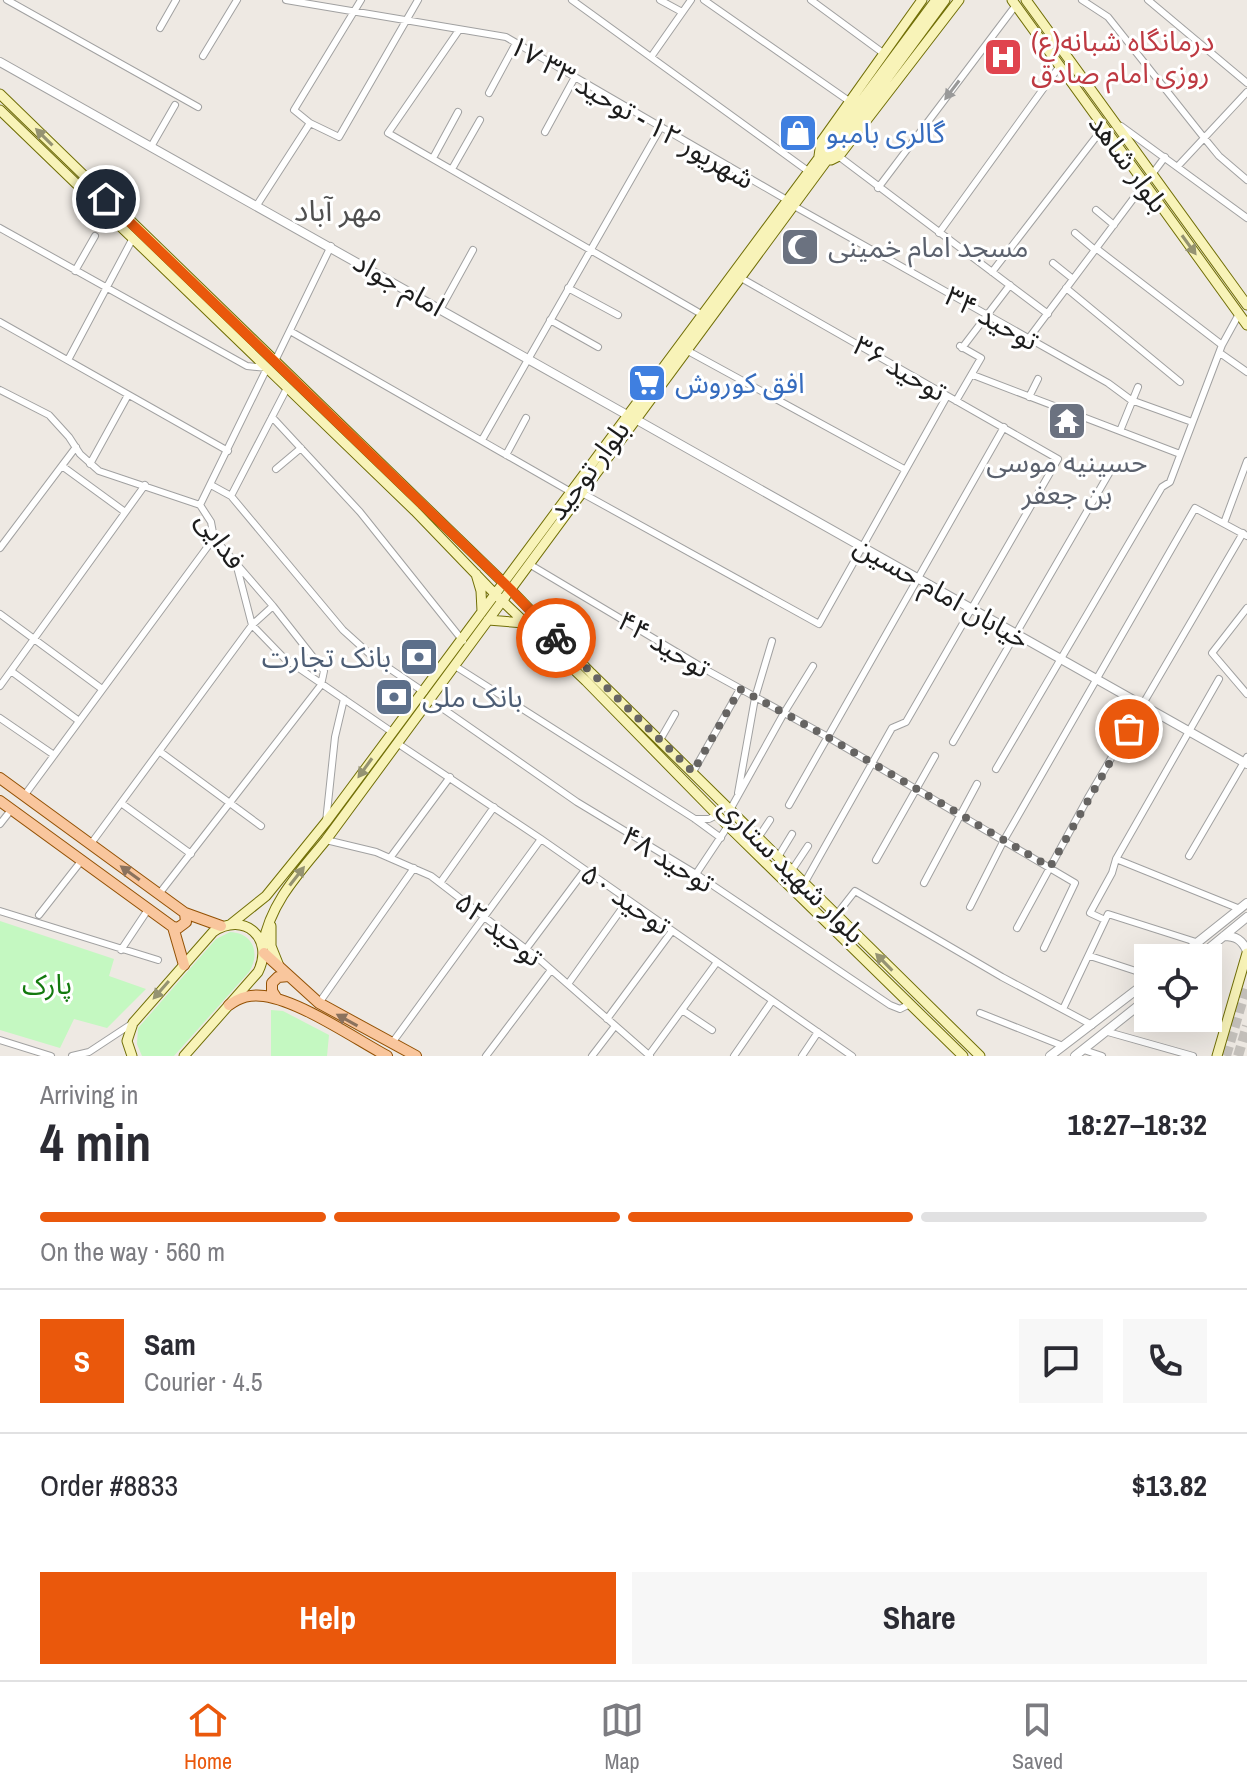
<!DOCTYPE html>
<html lang="en">
<head>
<meta charset="utf-8">
<style>
	body { margin:0; font-family:"Archivo Narrow","Noto Sans Arabic",sans-serif; background:#f7f7f7; color:#2b2b33; height:100vh; display:flex; flex-direction:column; font-size:30px; white-space:nowrap }
	* { box-sizing:border-box; margin:0 }
	p { font-size:26px; color:#7c7c81 }
	.icon { flex:none; width:44px; height:44px; fill:none; stroke:currentColor; stroke-width:2; stroke-linecap:round; stroke-linejoin:round }
	.map { position:relative; height:1056px; overflow:hidden }
	.sheet { display:flex; flex-direction:column; background:#fff; flex:1 }
	.sheet>* { flex:none }
	.fabs { position:absolute; left:1134px; top:944px; display:grid; gap:16px }
	.fabs a { display:grid; place-items:center; width:88px; height:88px; border-radius:0px; background:#fff; box-shadow:0 8px 32px #0002; font-size:40px }
	.pin { position:absolute; display:grid; place-items:center; width:68px; height:68px; color:#fff; margin:-34px; border:4px solid #fff; border-radius:50%; box-shadow:0 2px 8px #0007 }
	.courier { position:absolute; display:grid; place-items:center; width:80px; height:80px; margin:-40px; border:6px solid #ea580c; border-radius:50%; background:#fff; color:#222; box-shadow:0 2px 10px #0007 }
	.overview em { font-style:normal; font-weight:800 }
	.overview div { display:flex; flex-direction:column-reverse }
	.overview { display:flex; align-items:center; justify-content:space-between; height:136px; padding:0 40px }
	h1 { font-size:52px; font-weight:800; line-height:60px }
	.bar { display:grid; grid-template-columns:repeat(4,1fr); gap:12px 8px; align-content:center; height:96px; padding:0 40px }
	.bar i { height:10px; border-radius:6px; background:#e1e1e2 }
	.bar .active { background:#ea580c }
	.bar p { grid-column:span 4 }
	.line { display:flex; align-items:center; gap:20px; padding:0 40px; border-top:2px solid #e1e1e2 }
	.line div { flex:1 }
	.round { display:grid; place-items:center; flex:none; width:84px; height:84px; border-radius:0px; background:#f7f7f7 }
	.primary-button { display:flex; gap:16px; margin-top:auto; padding:16px 40px }
	.primary-button a { flex:1; height:92px; border-radius:0px; background:#ea580c; color:#fff; font-size:32px; font-weight:800; line-height:92px; text-align:center }
	.primary-button a+a { background:#f7f7f7; color:#2b2b33 }
	.menu { display:flex; justify-content:space-around; align-items:center; height:112px; border-top:2px solid #e1e1e2; background:#fff; font-size:22px; color:#7c7c81 }
	.menu a { display:grid; justify-items:center; gap:4px }
	.menu .active { color:#ea580c }
	.map>svg:first-child { display:block }
</style>
</head>
<body>
<div class="map">
<svg width="1247" height="1056" viewBox="0 0 1247 1056">
	<rect width="100%" height="100%" fill="#eee9e3"/>
	<path fill="#c4f8c1" d="M0,921L114,959L109,976L146,989L107,1028L74,1019L60,1048L0,1030Z
		M230,932C253,933 261,953 249,972L174,1056H142L137,1044L138,1028L216,939Z
		M271,1010L283,1011L329,1035L327,1056H271Z"/>
	<g fill="none" stroke-linecap="round" stroke-linejoin="round">
		<path stroke="#c4c0bb" stroke-width="10" stroke-dasharray="10 5" stroke-linecap="butt" d="M1226,1056L1247,985
			M1238,1056L1247,1026"/>
		<g stroke="#a1a1a1" stroke-width="8">
			<path id="minor" d="M7,0L198,107
				M286,0L506,37L787,200
				M361,0L294,110L310,123L339,137L418,0
				M572,0L808,171
				M660,0L682,12
				M704,0L849,101
				M811,0L883,53
				M1082,0L1108,17L1205,139L1219,156L1247,180
				M1148,0L1247,83
				M160,28L176,0
				M459,30L388,133L703,315
				M203,56L237,0
				M651,57L691,0
				M489,93L516,43
				M1121,126L1247,218
				M545,132L575,77
				M152,145L175,105
				M837,155L1048,314
				M433,158L458,112
				M1178,166L1247,92
				M452,169L480,120
				M1153,173L1165,157
				M878,188L1016,5
				M257,205L310,123
				M794,206L1108,383L1131,400L1192,422
				M1096,210L1114,225
				M0,228L247,366L267,368L200,505
				M939,233L1059,67
				M1075,233L1095,250
				M1097,249L1222,345
				M1053,263L1073,279
				M75,271L95,236
				M992,272L1103,128
				M741,278L1058,459L906,722L892,728L805,882
				M568,288L618,315
				M1066,288L1180,382
				M441,308L473,250
				M550,320L598,347
				M0,322L228,451
				M290,331L571,492
				M1029,338L1145,183
				M962,348L1010,285
				M688,351L904,469
				M1220,353L1247,372
				M68,360L133,238
				M275,361L331,246
				M973,375L1180,454
				M0,390L49,415L69,437L80,454L99,471L200,505L211,522L214,538L273,606L324,671L321,685L159,894
				M1029,397L1038,379
				M956,401L981,358L960,346
				M272,417L360,512L463,641
				M1120,431L1138,387
				M482,440L661,127
				M506,455L526,418
				M90,464L128,395
				M62,466L125,512
				M276,469L301,448
				M211,485L231,496L343,630L374,658L424,692
				M582,493L819,624L947,396
				M231,496L287,388
				M1224,523L1247,461
				M0,548L76,447
				M529,564L710,672L826,736L1075,883L1044,948
				M237,567L252,625L284,658L392,732
				M1247,608L1212,653L1247,694
				M0,614L102,689
				M455,666L695,819L721,838
				M11,671L79,721
				M0,686L145,485
				M429,699L577,802L696,874L890,1005L900,1009L910,1004
				M0,718L54,755
				M660,740L675,714
				M953,742L1111,470
				M397,743L541,839L852,1056
				M159,751L261,826
				M996,769L1162,487L1170,482L1222,345L1239,314
				M693,772L740,689
				M738,793L755,698L772,641
				M24,796L214,538
				M121,803L191,854
				M789,805L1004,427
				M730,810L784,713L813,666
				M695,819H709L717,815
				M326,822L335,737L344,699
				M0,824L11,810
				M758,838L770,820
				M326,840L376,852L431,876L539,959L650,1056
				M90,845L252,625L273,606
				M1189,856L1247,757
				M778,857L792,834
				M390,858L450,777
				M1116,859L1240,909
				M876,860L935,756
				M792,870L808,846
				M696,874L728,826
				M440,883L494,807
				M924,883L977,784
				M970,907L1004,840L1195,508L1247,536
				M0,911L158,960
				M837,914L855,891L1002,977L1092,1025
				M39,915L82,860
				M1105,920L1090,913L1112,873L1116,859L1219,679
				M1017,928L1089,796L1243,533
				M526,949L585,870
				M121,950L149,908
				M1090,956L1148,975
				M568,984L628,900
				M319,1003L414,868
				M1063,1009L1108,914L1199,943
				M682,1010L712,1030
				M980,1013L1063,1046
				M607,1019L672,931
				M1108,1032L1193,1056
				M0,1040L51,1056
				M392,1043L541,839
				M1084,1050L1102,1056
				M649,1055L717,962
				M72,1056L89,1052L133,1023
				M486,1056L551,970
				M592,1056L615,1026
				M734,1056L772,1001
				M802,1056L818,1032"/>
		</g>
		<g stroke="#a1a1a1" stroke-width="10">
			<path id="tertiary" d="M0,62L629,416
				M637,420L1247,764
				M1224,936C1236,936 1242,940 1247,951
				M1178,958L1247,903
				M1197,958L1247,917
				M1050,1056L1148,981
				M1075,1056L1148,998"/>
		</g>
		<g stroke="#716f07" stroke-width="11">
			<path id="secondary" d="M1012,0L1247,325
				M1026,0L1247,305
				M0,94L510,589L591,673L980,1056
				M0,110L415,511L494,593L586,681L728,826L963,1056
				M819,156L821,142L922,0
				M831,160L839,156L959,0
				M476,574L481,591L482,611
				M488,620L524,623
				M231,924L266,896L326,822L936,0
				M271,926V946L279,966
				M263,945C270,903 299,873 326,840L945,0
				M132,1056L127,1041L133,1023L213,932C244,911 275,938 258,972L184,1056
				M1217,1056L1247,953"/>
		</g>
		<g stroke="#935104" stroke-width="12">
			<path id="primary" d="M0,778L185,913L221,926
				M0,801L173,927L184,965
				M173,927L178,928L186,922L185,913
				M264,953L319,1003L416,1056
				M277,999L272,991V983L278,977L289,976
				M229,1005C240,997 250,994 264,996C300,1001 354,1038 387,1056"/>
		</g>
		<use href="#minor" stroke="#fff" stroke-width="6"/>
		<use href="#tertiary" stroke="#fff" stroke-width="8"/>
		<use href="#secondary" stroke="#f8f3b8" stroke-width="9"/>
		<use href="#primary" stroke="#f9c69d" stroke-width="10"/>
	</g>
	<defs><path id="oneway-solid" d="M-6-.8H1V-3.2L6.5 0L1 3.2V.8H-6Z" transform="scale(2)"/></defs>
	<use fill="#999" href="#oneway-solid" transform="translate(952 90) rotate(127)"/>
	<g fill="#959372">
		<use href="#oneway-solid" transform="translate(44 137) rotate(-135)"/>
		<use href="#oneway-solid" transform="translate(1189 245) rotate(54)"/>
		<use href="#oneway-solid" transform="translate(365 768) rotate(126)"/>
		<use href="#oneway-solid" transform="translate(297 876) rotate(-52)"/>
		<use href="#oneway-solid" transform="translate(884 962) rotate(-134)"/>
		<use href="#oneway-solid" transform="translate(161 990) rotate(131)"/>
	</g>
	<g fill="#8b725d">
		<use href="#oneway-solid" transform="translate(130 873) rotate(-144)"/>
		<use href="#oneway-solid" transform="translate(347 1020) rotate(-151)"/>
	</g>
	<g fill="none" stroke-linecap="round" stroke-linejoin="round">
		<path stroke="#666462" stroke-width="8" stroke-dasharray="0 14.4" d="M556,638L693,772L740,689L826,736L1050,867L1129,729"/>
		<path stroke="#ea580c" stroke-width="10" d="M106,199L510,589L556,638"/>
	</g>
	<defs>
		<g id="hospital-square" transform="scale(2)"><rect x="-9" y="-9" width="18" height="18" rx="4" fill="#e0444e" stroke="#fff"/><path d="M-5-5h3v3.5h4V-5h3V5h-3V1.5h-4V5h-3Z" fill="#fff"/></g>
		<g id="shop-square" transform="scale(2)"><rect x="-9" y="-9" width="18" height="18" rx="4" fill="#3f7fe0" stroke="#fff"/><path d="M-5-2.5h2.3a2.7 3.5 0 0 1 5.4 0H5L5.5 6h-11ZM-1.5-2.5h3a1.5 2.3 0 0 0-3 0Z" fill="#fff"/></g>
		<g id="mosque-square" transform="scale(2)"><rect x="-9" y="-9" width="18" height="18" rx="4" fill="#6b7280" stroke="#fff"/><path d="M3.5-4.9A6 6 0 1 0 3.5 4.9A5 5 0 1 1 3.5-4.9Z" fill="#fff"/></g>
		<g id="supermarket-square" transform="scale(2)"><rect x="-9" y="-9" width="18" height="18" rx="4" fill="#3f7fe0" stroke="#fff"/><path d="M-6-5.5h2.5l.6 2H6L4.5 2H-2.5L-4.4-4H-6ZM-1.5 3.2a1.3 1.3 0 1 0 .1 0ZM3 3.2a1.3 1.3 0 1 0 .1 0Z" fill="#fff"/></g>
		<g id="temple-square" transform="scale(2)"><rect x="-9" y="-9" width="18" height="18" rx="4" fill="#6b7280" stroke="#fff"/><path d="M0-6L5-2H3V0L6.5 2.5H4V6H1.5V3h-3V6H-4V2.5H-6.5L-3 0V-2H-5Z" fill="#fff"/></g>
		<g id="bank-square" transform="scale(2)"><rect x="-9" y="-9" width="18" height="18" rx="4" fill="#5c6f8a" stroke="#fff"/><path d="M-6-4H6V4H-6ZM0-2.3a2.3 2.3 0 1 0 0 4.6a2.3 2.3 0 1 0 0-4.6Z" fill="#fff"/></g>
	</defs>
	<g fill-rule="evenodd">
		<use href="#hospital-square" x="1003" y="57"/>
		<use href="#shop-square" x="798" y="133"/>
		<use href="#mosque-square" x="800" y="247"/>
		<use href="#supermarket-square" x="647" y="383"/>
		<use href="#temple-square" x="1067" y="421"/>
		<use href="#bank-square" x="419" y="657"/>
		<use href="#bank-square" x="394" y="697"/>
	</g>
	<g text-anchor="middle" stroke-width="6" stroke-linejoin="round" paint-order="stroke">
		<g font-size="28" fill="#be3a42" stroke="#fff" text-anchor="start">
			<text x="1031" y="51">(ع)درمانگاه شبانه<tspan x="1031" dy="32">روزی امام صادق</tspan></text>
		</g>
		<g font-size="28" fill="#1d1d1d" stroke="#fff">
			<text transform="translate(632 112) rotate(30)" y="10">۱۷ شهریور ۱۲ - توحید ۳۳</text>
			<text transform="translate(1129 163) rotate(54)" y="10">بلوار شاهد</text>
			<text transform="translate(399 284) rotate(30)" y="10">امام جواد</text>
			<text transform="translate(992 318) rotate(29)" y="10">توحید ۳۴</text>
			<text transform="translate(900 368) rotate(30)" y="10">توحید ۳۶</text>
			<text transform="translate(588 470) rotate(-53)" y="10">بلوار توحید</text>
			<text transform="translate(221 540) rotate(55)" y="10">فدایی</text>
			<text transform="translate(942 592) rotate(30)" y="10">خیابان امام حسین</text>
			<text transform="translate(664 644) rotate(31)" y="10">توحید ۴۴</text>
			<text transform="translate(668 859) rotate(31)" y="10">توحید ۴۸</text>
			<text transform="translate(792 870) rotate(45)" y="10">بلوار شهید ستاری</text>
			<text transform="translate(626 899) rotate(35)" y="10">توحید ۵۰</text>
			<text transform="translate(499 929) rotate(38)" y="10">توحید ۵۲</text>
		</g>
		<g font-size="28" fill="#366cbe" stroke="#fff" text-anchor="start">
			<text x="826" y="143">گالری بامبو</text>
			<text x="675" y="393">افق کوروش</text>
		</g>
		<g font-size="28" fill="#5b616d" stroke="#fff" text-anchor="start">
			<text x="828" y="257">مسجد امام خمینی</text>
			<text x="1067" y="472" text-anchor="middle">حسینیه موسی<tspan x="1067" dy="32">بن جعفر</tspan></text>
		</g>
		<g font-size="28" fill="#4e5e75" stroke="#fff" text-anchor="end">
			<text x="391" y="667">بانک تجارت</text>
			<text x="422" y="707" text-anchor="start">بانک ملی</text>
		</g>
		<g font-size="28" fill="#13790e" stroke="#fff">
			<text x="47" y="994">پارک</text>
		</g>
		<g font-size="30" fill="#505050" stroke="#fff">
			<text x="338" y="221">مهر آباد</text>
		</g>
	</g>
</svg>
<div class="fabs">
<a><svg class="icon" aria-label="locate" viewBox="0 0 24 24"><circle cx="12" cy="12" r="6"/><path d="M12 2v4M12 18v4M2 12h4M18 12h4"/></svg></a>
</div>
<div class="pin" style="left:1129px;top:729px;background:#ea580c"><svg class="icon" aria-label="bag" viewBox="0 0 24 24"><path d="M5 8h14l-1 12H6zM9 8a3 3 0 0 1 6 0"/></svg></div>
<div class="pin" style="left:106px;top:199px;background:#1f2937"><svg class="icon" aria-label="home" viewBox="0 0 24 24"><path d="M3 11l9-7 9 7M6 9v11h12V9"/></svg></div>
<div class="courier" style="left:556px;top:638px"><svg class="icon" aria-label="bike" viewBox="0 0 24 24"><circle cx="6" cy="16" r="4"/><circle cx="18" cy="16" r="4"/><path d="M6 16l4-8h5l3 8M10 8l3 8H6M13 5h3"/></svg></div>
</div>
<section class="sheet">
<div class="overview"><div><h1>4 min</h1><p>Arriving in</p></div><em>18:27–18:32</em></div>
<div class="bar"><i class="active"></i><i class="active"></i><i class="active"></i><i></i><p>On the way · 560 m</p></div>
<div class="line" style="height:144px"><b class="round" style="background:#ea580c;color:#fff">S</b><div><b>Sam</b><p>Courier · 4.5</p></div><a class="round"><svg class="icon" aria-label="chat" viewBox="0 0 24 24"><path d="M4 5h16v11H9l-5 4z"/></svg></a><a class="round"><svg class="icon" aria-label="phone" viewBox="0 0 24 24"><path d="M5 4h4l2 5-3 2q2 4 5 5l2-3 5 2v4C11 20 4 13 5 4z"/></svg></a></div>
<div class="line" style="height:104px"><div>Order #8833</div><b>$13.82</b></div>
<div class="primary-button"><a>Help</a><a>Share</a></div>
</section>
<nav class="menu">
<a class="active"><svg class="icon" aria-label="home" viewBox="0 0 24 24"><path d="M3 11l9-7 9 7M6 9v11h12V9"/></svg>Home</a>
<a><svg class="icon" aria-label="map" viewBox="0 0 24 24"><path d="M3 6l6-2 6 2 6-2v14l-6 2-6-2-6 2zM9 4v14M15 6v14"/></svg>Map</a>
<a><svg class="icon" aria-label="saved" viewBox="0 0 24 24"><path d="M7 4h10v16l-5-4-5 4z"/></svg>Saved</a>
</nav>
</body>
</html>
